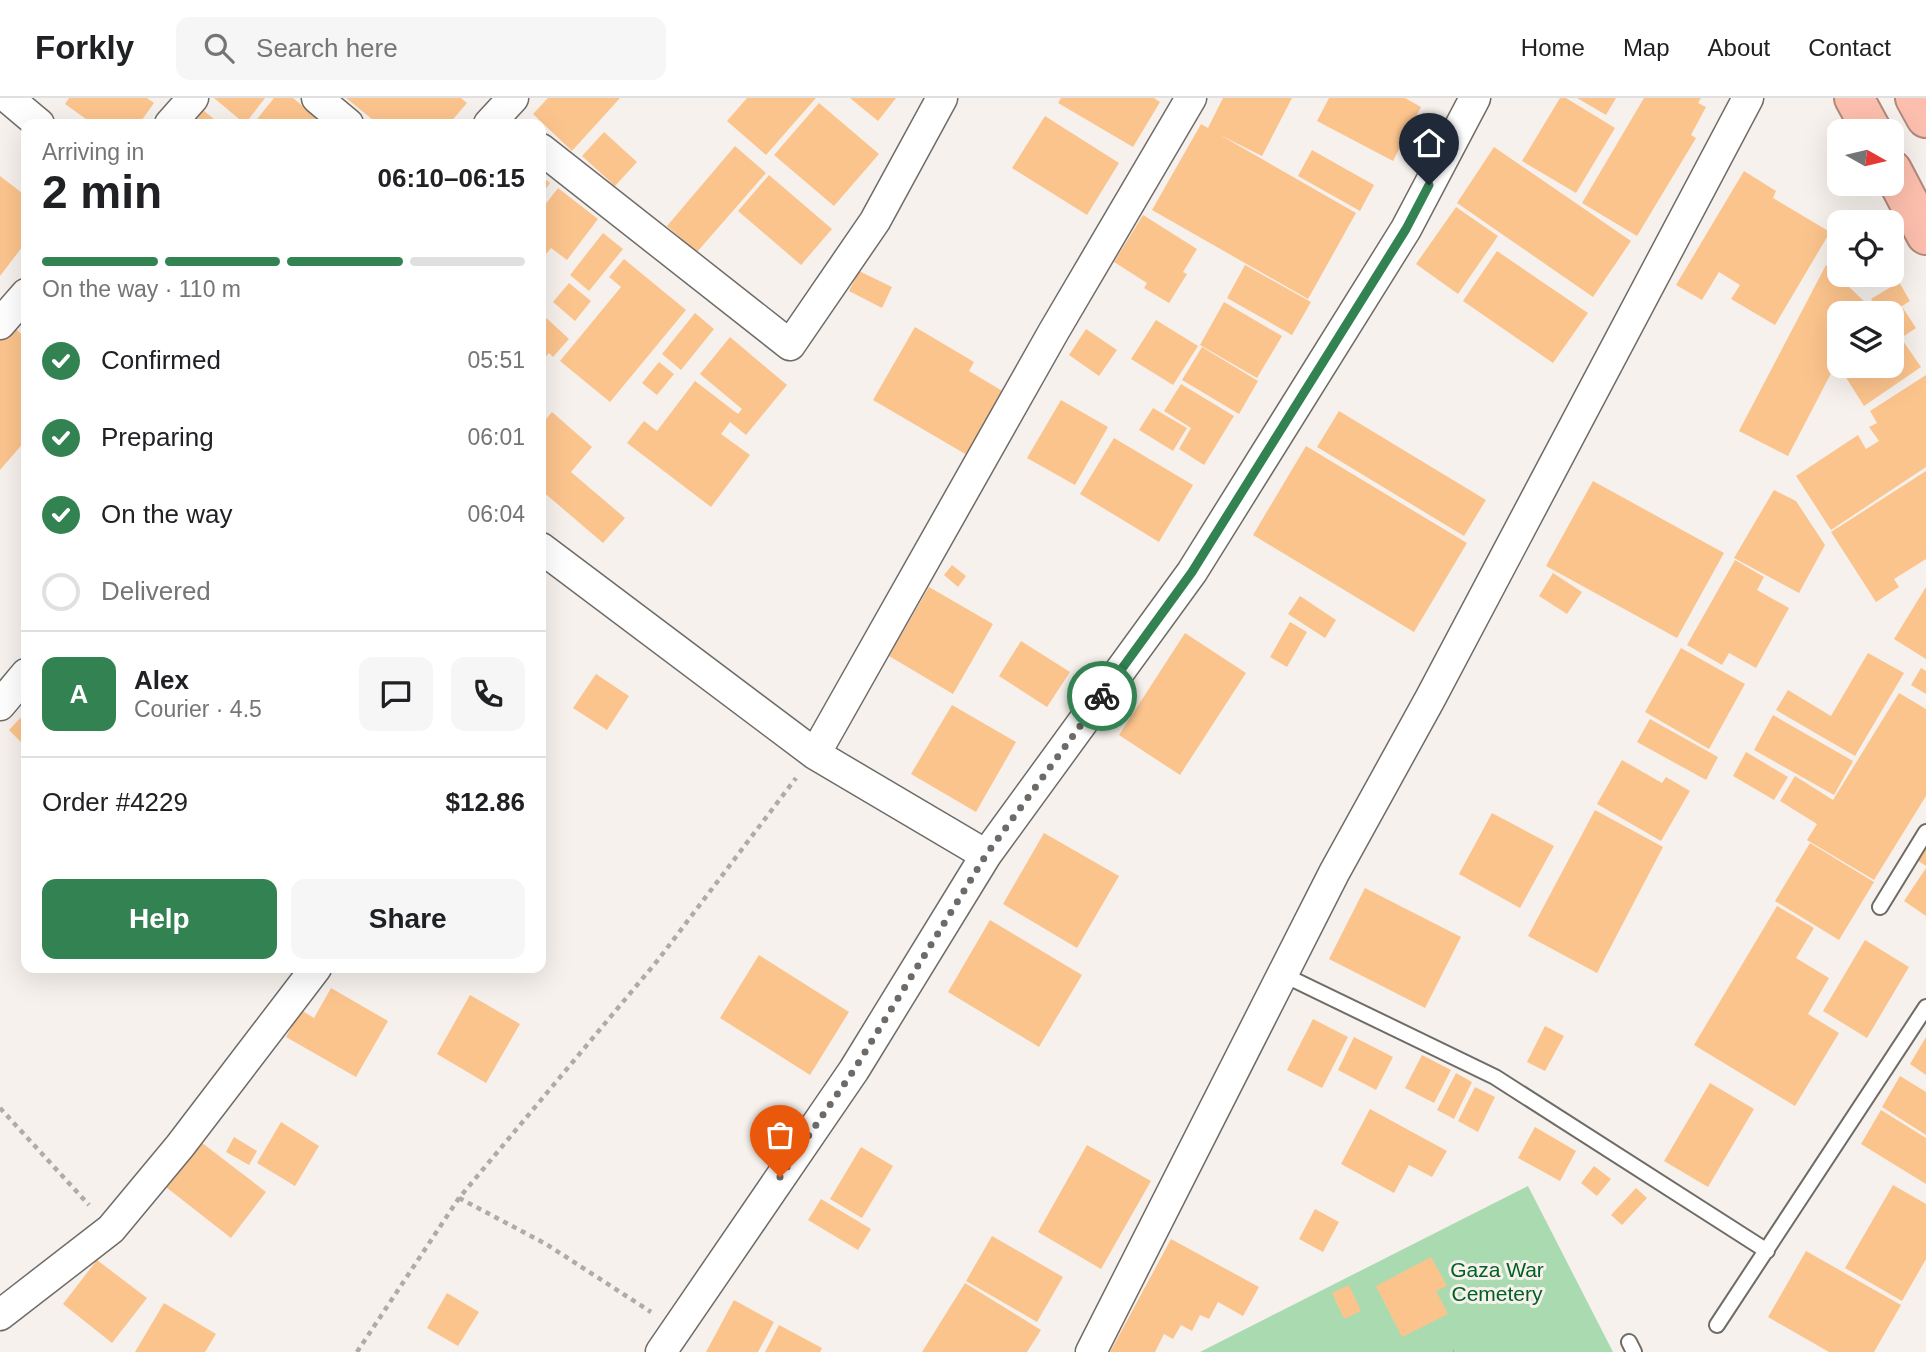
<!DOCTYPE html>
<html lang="en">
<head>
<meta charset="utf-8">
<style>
	body { margin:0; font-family:Helvetica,sans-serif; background:#f6f6f6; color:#202124; height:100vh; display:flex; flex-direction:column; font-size:26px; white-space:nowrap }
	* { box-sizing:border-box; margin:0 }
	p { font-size:23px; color:#757577 }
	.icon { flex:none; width:38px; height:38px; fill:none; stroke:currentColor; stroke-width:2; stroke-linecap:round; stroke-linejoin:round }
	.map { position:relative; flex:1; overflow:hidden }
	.panel { position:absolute; left:21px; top:21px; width:525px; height:854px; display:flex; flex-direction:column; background:#fff; border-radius:14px; box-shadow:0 7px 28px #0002 }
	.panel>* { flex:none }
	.needle { width:46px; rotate:98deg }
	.tools { position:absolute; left:1827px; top:21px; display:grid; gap:14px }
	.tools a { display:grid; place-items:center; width:77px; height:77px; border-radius:14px; background:#fff; box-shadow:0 7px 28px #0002; font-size:35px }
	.pin { position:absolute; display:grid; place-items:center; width:60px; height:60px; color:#fff; margin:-72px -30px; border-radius:50% 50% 50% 0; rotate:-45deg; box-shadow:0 0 7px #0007 }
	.pin .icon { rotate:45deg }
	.courier { position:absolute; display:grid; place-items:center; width:70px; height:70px; margin:-35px; border:5px solid #338252; border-radius:50%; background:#fff; color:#222; box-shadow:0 2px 9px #0007 }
	.head em { font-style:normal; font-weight:600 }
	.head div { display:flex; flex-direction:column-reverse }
	.head { display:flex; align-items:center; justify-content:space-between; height:119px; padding:0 21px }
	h1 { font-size:46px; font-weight:600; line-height:52px }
	.bar { display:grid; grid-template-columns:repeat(4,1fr); gap:10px 7px; align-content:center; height:84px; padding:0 21px }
	.bar i { height:9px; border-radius:5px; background:#e0e0e0 }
	.bar .active { background:#338252 }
	.bar p { grid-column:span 4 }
	.line { display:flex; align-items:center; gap:18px; padding:0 21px; border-top:2px solid #e0e0e0 }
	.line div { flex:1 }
	.round { display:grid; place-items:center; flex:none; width:74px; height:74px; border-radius:14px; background:#f6f6f6 }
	ol { padding:0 21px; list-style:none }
	li { display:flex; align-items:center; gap:21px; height:77px }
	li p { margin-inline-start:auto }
	li .icon { padding:7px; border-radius:50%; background:#338252; color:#fff; stroke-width:4 }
	li:last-child { color:#757577 }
	li i { width:38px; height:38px; border:4px solid #e0e0e0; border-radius:50% }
	.primary-button { display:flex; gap:14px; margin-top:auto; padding:14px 21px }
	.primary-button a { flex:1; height:80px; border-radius:14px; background:#338252; color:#fff; font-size:28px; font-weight:600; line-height:80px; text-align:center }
	.primary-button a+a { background:#f6f6f6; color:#202124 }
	header { display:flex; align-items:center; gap:42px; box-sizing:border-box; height:98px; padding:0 35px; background:#fff; border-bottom:2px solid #e0e0e0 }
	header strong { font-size:33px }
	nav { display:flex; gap:38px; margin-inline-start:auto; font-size:24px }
	.search { width:490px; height:63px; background:#f6f6f6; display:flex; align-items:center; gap:18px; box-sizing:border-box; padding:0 24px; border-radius:14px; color:#757577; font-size:26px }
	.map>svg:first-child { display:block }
</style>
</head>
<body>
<header>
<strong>Forkly</strong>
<div class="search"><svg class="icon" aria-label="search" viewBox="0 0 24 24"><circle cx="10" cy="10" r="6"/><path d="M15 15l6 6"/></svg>Search here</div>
<nav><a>Home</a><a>Map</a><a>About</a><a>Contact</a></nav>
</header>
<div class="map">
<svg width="1926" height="1254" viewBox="0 0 1926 1254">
	<rect width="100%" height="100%" fill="#f6f1ec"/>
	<path fill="#aadaaf" d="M1528,1088L1613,1254H1200Z"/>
	<path fill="#fcc48d" d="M69,0H147L154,5L139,26H93L65,6Z
		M214,0H265L245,26Z
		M274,0H293L325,26H253Z
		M346,0H461L467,5L449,26H378Z
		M548,0H620L572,53L533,16Z
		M747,0H816L766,57L727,23Z
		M850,0H896L878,23Z
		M1061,0H1154L1160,4L1133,49L1058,5Z
		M1223,0H1292L1262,58L1220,37L1356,115L1308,201L1152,112L1201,26L1208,30Z
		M1329,0H1405L1421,9L1393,63L1317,23Z
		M1560,0H1566L1615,30L1576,95L1522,63Z
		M1577,0H1616L1606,17Z
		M1644,0H1701L1698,5L1706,9L1691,37L1696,40L1637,138L1582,105Z
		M819,5L879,56L834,108L774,57Z
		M198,8L220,26H183Z
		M1045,18L1119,65L1087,117L1012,70Z
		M604,34L637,64L615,88L582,58Z
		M735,48L766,75L697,154L667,128Z
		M1494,49L1631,143L1593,199L1457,105Z
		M1312,52L1374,87L1360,113L1298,78Z
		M1744,73L1776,93L1773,100L1830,134L1775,227L1731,201L1740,187L1719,174L1702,202L1676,187Z
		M769,77L832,131L801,167L738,113Z
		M0,78L26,98V144L0,178Z
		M541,78L550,85L541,97Z
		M558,90L598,121L567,162L551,150L546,156L541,152V112Z
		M1456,109L1498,138L1458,196L1416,166Z
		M1143,117L1197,151L1183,174L1187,176L1169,205L1144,190L1147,185L1114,164Z
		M603,135L623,151L589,193L570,177Z
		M1497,153L1588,215L1553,265L1463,203Z
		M624,161L686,212L610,304L560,263L621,189L609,179Z
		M1245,167L1311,204L1292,237L1227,200Z
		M1826,167L1867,206L1862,215H1839V260L1788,358L1739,333Z
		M859,173L892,189L882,210L849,193Z
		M1899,184L1910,203L1891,215H1879L1871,201Z
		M569,185L591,203L575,223L553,204Z
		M1224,204L1282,238L1257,280L1200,247Z
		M1903,210L1916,230L1901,240L1921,269L1864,308L1845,278L1860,268H1892V218Z
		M541,215L569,241L553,259L549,255L541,264Z
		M695,215L714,231L681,272L662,256Z
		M1156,222L1198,248L1173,287L1131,261Z
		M9,225L26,240V342L0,372V235Z
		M915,229L974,264L969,273L1004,294L967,357L873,302Z
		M1086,231L1117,252L1099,278L1069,257Z
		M730,239L787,287L746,337L730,324L721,336L750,357L711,409L627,345L644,323L657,333L695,283L738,316L742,311L700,276Z
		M1202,249L1258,283L1239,316L1182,282Z
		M659,264L674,276L657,297L642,285Z
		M1926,277V369L1831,432L1796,378L1858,337L1866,351L1879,343L1869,329L1877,325L1870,313Z
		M1181,286L1234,318L1204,367L1179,351L1191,330L1164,313Z
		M1061,302L1108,329L1075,387L1027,360Z
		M1153,310L1187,330L1173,353L1139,332Z
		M1339,313L1486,402L1464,438L1317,349Z
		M552,314L592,349L571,374L625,420L603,445L541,392V327Z
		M1114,340L1193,387L1159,444L1080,396Z
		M1306,348L1467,445L1414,534L1253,437Z
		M1926,373V461L1894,481L1899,489L1876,504L1831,434Z
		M1593,383L1724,455L1677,540L1546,468Z
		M1774,392L1796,403L1825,447L1799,495L1734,460Z
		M1735,462L1764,479L1757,492L1789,510L1756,570L1729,555L1722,567L1687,547Z
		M952,467L966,478L958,489L944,477Z
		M1553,475L1582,494L1567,516L1539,498Z
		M929,489L993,526L953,596L889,558Z
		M1926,489V561L1894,541Z
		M1300,498L1336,522L1325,540L1288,516Z
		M1290,524L1307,534L1287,569L1270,559Z
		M1185,535L1246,575L1180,677L1119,637Z
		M1021,543L1070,574L1047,609L999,578Z
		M1681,550L1745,586L1709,651L1645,614Z
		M1868,555L1904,575L1855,658L1776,612L1788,592L1831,618Z
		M1921,570L1926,573V596L1911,587Z
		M596,576L629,598L607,632L573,610Z
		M1899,595L1926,611V698L1874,782L1807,742L1817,726L1780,703L1795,678L1833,702Z
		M952,607L1016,644L976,714L911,676Z
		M25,615L26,616V649L9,632Z
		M1773,617L1853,663L1834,697L1754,652Z
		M1650,621L1718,659L1706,682L1637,644Z
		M1746,654L1788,679L1774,702L1733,678Z
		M1622,662L1662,685L1666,679L1690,693L1661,743L1597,706Z
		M1595,712L1663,749L1597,875L1528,838Z
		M1492,715L1554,748L1520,810L1459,776Z
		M1044,735L1119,778L1077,850L1003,806Z
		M1926,738V768L1912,759Z
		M1810,745L1874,784L1839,842L1775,803Z
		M1926,770V818L1904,803Z
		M1365,790L1461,839L1425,910L1329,861Z
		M1777,808L1814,830L1796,860L1829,880L1808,916L1839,935L1795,1008L1694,947Z
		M990,822L1082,877L1039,949L948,894Z
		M1865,842L1909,869L1867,940L1823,913Z
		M759,857L849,914L810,977L720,920Z
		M331,890L388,923L356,979L286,939L301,912L314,920Z
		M470,897L520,926L486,985L437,956Z
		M1313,921L1348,939L1322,990L1287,972Z
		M1545,928L1564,938L1545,973L1527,964Z
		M1354,939L1393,959L1376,992L1338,972Z
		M1926,939V977L1910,966Z
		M1422,957L1451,972L1434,1005L1405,990Z
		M1456,975L1472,984L1454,1021L1437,1012Z
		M1900,978L1926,994V1037L1882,1009Z
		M1710,985L1754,1011L1708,1089L1664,1063Z
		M1475,989L1495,999L1478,1034L1458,1023Z
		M1370,1011L1447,1053L1432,1079L1409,1067L1394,1095L1341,1066Z
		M1881,1012L1926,1040V1086L1861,1046Z
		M281,1024L319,1048L295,1088L257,1065Z
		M1535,1029L1576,1053L1560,1083L1518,1060Z
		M234,1039L257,1053L249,1067L226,1054Z
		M197,1041L266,1094L231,1140L162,1086Z
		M1087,1047L1151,1083L1101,1171L1038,1134Z
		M861,1049L893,1068L862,1120L830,1101Z
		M1594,1068L1611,1081L1597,1098L1581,1085Z
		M1893,1087L1926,1106V1161L1902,1203L1845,1170Z
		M1636,1090L1647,1100L1622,1127L1611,1117Z
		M821,1101L871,1131L858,1152L808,1122Z
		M1315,1111L1339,1124L1323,1154L1299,1141Z
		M992,1138L1063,1179L1037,1224L966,1183Z
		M1171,1141L1259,1189L1243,1218L1218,1204L1209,1221L1200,1217L1192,1233L1181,1227L1173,1241L1164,1236L1155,1254H1110Z
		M1806,1153L1901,1207L1874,1254H1829L1768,1219Z
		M1431,1159L1447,1188L1436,1193L1448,1216L1402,1239L1376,1188Z
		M97,1162L147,1200L112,1245L63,1206Z
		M965,1185L1041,1232L1027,1254H922Z
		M1349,1187L1361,1213L1344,1221L1332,1195Z
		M447,1195L479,1214L458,1248L427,1230Z
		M734,1202L774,1224L758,1254H706Z
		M164,1205L216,1236L205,1254H135Z
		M779,1227L822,1250L820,1254H765Z"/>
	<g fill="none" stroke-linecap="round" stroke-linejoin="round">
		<g stroke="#6f6b67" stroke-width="18">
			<path id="lane" d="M1880,809L1926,734
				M1282,876L1495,979L1767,1153
				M1717,1227L1926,909
				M1629,1244L1634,1254"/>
		</g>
		<g stroke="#6f6b67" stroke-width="33">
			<path id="street" d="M8,0L39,26
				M317,0L348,26
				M170,26L193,0
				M489,26L513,0
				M541,51L790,247L875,123L942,0
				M0,226L26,196
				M541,450L815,656L986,757
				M0,607L26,576
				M815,656L1054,233L1191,0
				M0,1217L111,1131L180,1048L316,870
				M661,1254L854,972L986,757L1192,474L1406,131L1475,0
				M1091,1254L1334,775L1430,601L1748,0"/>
		</g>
		<g stroke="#b1887c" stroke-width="42">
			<path id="highway" d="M1854,0L1872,33
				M1915,0L1926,20
				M1892,72L1926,137"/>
		</g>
		<path stroke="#afaba7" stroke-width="4.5" stroke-dasharray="5 5" stroke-linecap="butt" d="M0,1010L89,1107
			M459,1100L546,1146L651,1214
			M357,1254L459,1100L658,862L796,680
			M1453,1254H1454"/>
		<use href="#lane" stroke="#fff" stroke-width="14"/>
		<use href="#street" stroke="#fff" stroke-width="30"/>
		<use href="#highway" stroke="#fdbfad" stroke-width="38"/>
	</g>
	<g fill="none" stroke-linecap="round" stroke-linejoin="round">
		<path stroke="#6d6a67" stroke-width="7" stroke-dasharray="0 12.6" d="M780,1079L854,972L986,757L1102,598"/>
		<path stroke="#338252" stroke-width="9" d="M1102,598L1192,474L1406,131L1429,87"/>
	</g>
	<g text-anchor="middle" stroke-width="6" stroke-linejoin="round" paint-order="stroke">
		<g font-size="21" fill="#006123" stroke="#f6f1ec">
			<text x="1497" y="1179">Gaza War<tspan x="1497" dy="24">Cemetery</tspan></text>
		</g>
	</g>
</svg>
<div class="tools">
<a><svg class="needle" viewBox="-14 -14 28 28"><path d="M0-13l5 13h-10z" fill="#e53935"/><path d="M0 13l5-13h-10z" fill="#757577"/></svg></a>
<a><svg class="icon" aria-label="locate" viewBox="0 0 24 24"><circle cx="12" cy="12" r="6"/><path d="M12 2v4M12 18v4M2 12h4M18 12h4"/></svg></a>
<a><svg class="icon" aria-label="layers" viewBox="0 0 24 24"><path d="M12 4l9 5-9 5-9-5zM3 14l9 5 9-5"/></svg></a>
</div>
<div class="pin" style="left:780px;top:1079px;background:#ea580c"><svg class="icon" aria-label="bag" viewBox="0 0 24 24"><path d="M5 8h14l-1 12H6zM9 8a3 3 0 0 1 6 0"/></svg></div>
<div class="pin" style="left:1429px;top:87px;background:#1f2937"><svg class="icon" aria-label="home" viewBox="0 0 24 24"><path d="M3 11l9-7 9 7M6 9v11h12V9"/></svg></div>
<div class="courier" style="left:1102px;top:598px"><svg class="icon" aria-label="bike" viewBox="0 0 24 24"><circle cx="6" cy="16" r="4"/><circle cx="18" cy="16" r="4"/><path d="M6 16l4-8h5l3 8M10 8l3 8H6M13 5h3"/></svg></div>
<section class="panel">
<div class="head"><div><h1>2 min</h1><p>Arriving in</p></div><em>06:10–06:15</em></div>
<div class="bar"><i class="active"></i><i class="active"></i><i class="active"></i><i></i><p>On the way · 110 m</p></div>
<ol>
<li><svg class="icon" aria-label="check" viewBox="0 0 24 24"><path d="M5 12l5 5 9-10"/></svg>Confirmed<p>05:51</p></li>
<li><svg class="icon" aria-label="check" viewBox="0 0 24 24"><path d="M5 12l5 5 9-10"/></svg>Preparing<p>06:01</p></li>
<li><svg class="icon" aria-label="check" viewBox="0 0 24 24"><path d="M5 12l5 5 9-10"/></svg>On the way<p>06:04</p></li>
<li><i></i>Delivered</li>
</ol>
<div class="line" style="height:126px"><b class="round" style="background:#338252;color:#fff">A</b><div><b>Alex</b><p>Courier · 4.5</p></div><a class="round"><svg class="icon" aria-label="chat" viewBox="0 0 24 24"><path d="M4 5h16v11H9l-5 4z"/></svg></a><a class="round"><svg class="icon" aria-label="phone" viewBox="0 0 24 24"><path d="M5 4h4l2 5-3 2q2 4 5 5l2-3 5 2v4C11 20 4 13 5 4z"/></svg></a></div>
<div class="line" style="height:91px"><div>Order #4229</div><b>$12.86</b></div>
<div class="primary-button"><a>Help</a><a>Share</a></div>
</section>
</div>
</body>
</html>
